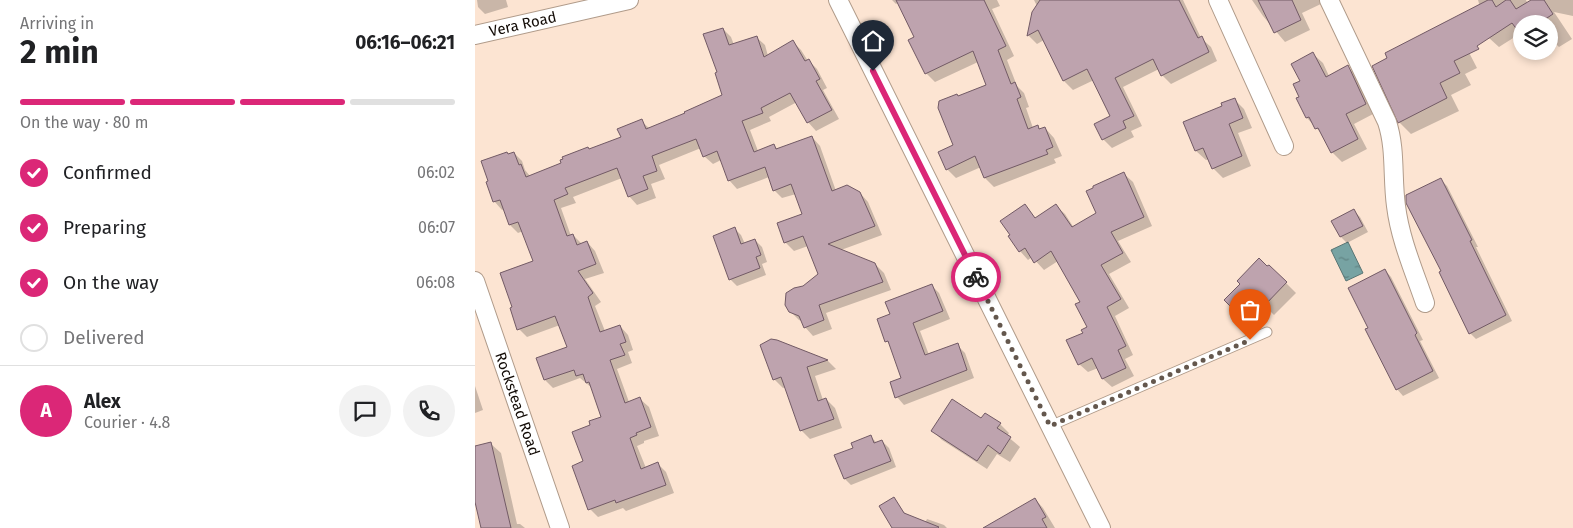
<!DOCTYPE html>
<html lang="en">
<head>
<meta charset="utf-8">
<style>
	body { margin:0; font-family:"Fira Sans",sans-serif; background:#f2f2f2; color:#202124; height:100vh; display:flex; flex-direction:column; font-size:19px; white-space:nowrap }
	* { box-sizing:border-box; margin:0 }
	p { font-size:16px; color:#757577 }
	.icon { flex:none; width:28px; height:28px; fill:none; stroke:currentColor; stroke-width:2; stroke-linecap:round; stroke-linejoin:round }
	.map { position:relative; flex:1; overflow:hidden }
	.details { display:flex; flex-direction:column; background:#fff; width:475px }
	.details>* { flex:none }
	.buttons { position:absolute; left:1038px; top:15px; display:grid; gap:10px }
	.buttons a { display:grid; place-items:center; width:45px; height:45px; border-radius:50%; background:#fff; box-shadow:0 2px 8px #0003; font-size:25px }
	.pin { position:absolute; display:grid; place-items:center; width:42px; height:42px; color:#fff; margin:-51px -21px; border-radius:50% 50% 50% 0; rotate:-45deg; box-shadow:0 0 5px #0007 }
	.pin .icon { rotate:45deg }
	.courier { position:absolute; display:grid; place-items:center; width:50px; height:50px; margin:-25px; border:4px solid #db2777; border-radius:50%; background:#fff; color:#222; box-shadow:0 1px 6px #0007 }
	.headline em { font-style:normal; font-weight:700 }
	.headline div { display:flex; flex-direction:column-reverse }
	.headline { display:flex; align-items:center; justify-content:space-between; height:85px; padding:0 20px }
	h1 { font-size:32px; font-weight:700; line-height:38px }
	.bar { display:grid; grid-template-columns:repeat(4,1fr); gap:8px 5px; align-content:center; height:60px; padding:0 20px }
	.bar i { height:6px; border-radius:4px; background:#e0e0e0 }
	.bar .selected { background:#db2777 }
	.bar p { grid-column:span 4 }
	.line { display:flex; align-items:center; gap:12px; padding:0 20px; border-top:1px solid #e0e0e0 }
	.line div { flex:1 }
	.round { display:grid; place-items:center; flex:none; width:52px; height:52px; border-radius:26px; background:#f2f2f2 }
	ol { padding:0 20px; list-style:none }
	li { display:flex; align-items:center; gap:15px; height:55px }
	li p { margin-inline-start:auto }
	li .icon { padding:5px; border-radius:50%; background:#db2777; color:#fff; stroke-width:4 }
	li:last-child { color:#757577 }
	li i { width:28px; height:28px; border:2px solid #e0e0e0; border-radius:50% }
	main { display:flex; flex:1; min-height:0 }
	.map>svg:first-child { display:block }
</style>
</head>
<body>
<main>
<section class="details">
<div class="headline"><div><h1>2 min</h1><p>Arriving in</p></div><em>06:16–06:21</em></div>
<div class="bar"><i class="selected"></i><i class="selected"></i><i class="selected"></i><i></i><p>On the way · 80 m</p></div>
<ol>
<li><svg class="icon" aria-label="check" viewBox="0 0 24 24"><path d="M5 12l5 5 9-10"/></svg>Confirmed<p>06:02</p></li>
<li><svg class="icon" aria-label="check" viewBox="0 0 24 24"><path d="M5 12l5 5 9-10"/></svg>Preparing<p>06:07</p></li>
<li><svg class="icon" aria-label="check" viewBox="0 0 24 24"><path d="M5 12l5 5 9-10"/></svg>On the way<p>06:08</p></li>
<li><i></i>Delivered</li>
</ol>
<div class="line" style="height:90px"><b class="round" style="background:#db2777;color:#fff">A</b><div><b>Alex</b><p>Courier · 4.8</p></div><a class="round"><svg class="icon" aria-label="chat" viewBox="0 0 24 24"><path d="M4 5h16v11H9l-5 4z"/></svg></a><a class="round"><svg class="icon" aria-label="phone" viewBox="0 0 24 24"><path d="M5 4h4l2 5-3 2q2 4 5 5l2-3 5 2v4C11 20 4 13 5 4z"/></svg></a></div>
</section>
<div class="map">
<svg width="1098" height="528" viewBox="0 0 1098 528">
	<defs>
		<pattern id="water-ripples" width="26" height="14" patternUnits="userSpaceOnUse" patternTransform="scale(1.25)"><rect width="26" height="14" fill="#77a3a3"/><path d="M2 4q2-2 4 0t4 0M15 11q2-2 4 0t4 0" fill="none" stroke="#608383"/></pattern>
	</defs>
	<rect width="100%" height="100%" fill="#fce4d2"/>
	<path fill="url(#water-ripples)" stroke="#597574" d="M873,242L888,273L871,281L856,250Z"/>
	<path fill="#0003" d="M2,0H31L33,7L10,14L3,7Z
		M417,0H522L525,6L517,9L539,56L532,60L542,86L549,93L554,107L551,108L558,128L562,126L566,130L570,128L579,138L587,156L579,159L581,163L519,187L510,178L506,167L481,178L472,169L479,146L513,86L503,62L460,82L451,73L441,37L424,2L421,4Z
		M559,0H708L726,38L736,47L742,61L696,84L687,75L684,69L648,87L667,126L656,131L659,137L637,148L628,139L636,117L619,80L598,90L589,81L569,40L562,44L553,35L562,6Z
		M777,0H846L848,3L827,13L835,30L810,42L788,16Z
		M1003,0H1051L1062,24H1046V34V33L1024,47L1014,38Z
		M1067,0H1098V16L1079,12L1097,39L1084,47L1074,37V24H1065L1062,19Z
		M248,29L256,37L259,45L281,37L290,45L293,56L318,42L326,50L333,61H334L342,69L352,88L348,90L364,119L341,131L333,122L322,102L294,117L296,121L275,130L283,151L299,145L303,150L337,137L345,146L361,191L385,193L393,202L407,235L366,250L400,264L409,273L416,290L351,313L357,329L338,336L330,327L327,321L324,320L315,311L328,287L345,275L333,246L319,251L311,243L304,224L328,215L321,194L307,198L299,190L294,177L262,189L254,180L246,160L238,164L229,156L226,148L184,165L190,179L176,184L181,198L162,205L154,196L147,178L98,197L101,203L86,208L96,236L98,235L107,244L112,242L120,251L129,273L110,279L126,302L120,306L130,331L145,326L153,335L158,350L153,352L157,363L142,369L154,402L165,399L174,407L184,436L169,441V443L162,446L171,468L183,464L191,472L199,493L151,511L148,508L123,517L115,509L110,462L117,426L128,417L117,388L105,378L78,388L70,380L63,359L93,348L85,325L52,337L44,329L39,307L60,262L48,231L43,233L35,225L29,209L27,210L19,201L34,155L39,153L47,161L50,170L55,176L88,163L114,150L147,138L166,121L174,128L211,114L249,96L244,72Z
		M985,35L1002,68L990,74L996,85L976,95L984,111L936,134L924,122Z
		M838,54L848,63L854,76L873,67L882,76L900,113L879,124L892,149L867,162L857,152L850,137L832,118L823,99L826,98V82Z
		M760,100L769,109L777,128L763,133L776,166L748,178L738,168L734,159L731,160L721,151L710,123L748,106Z
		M649,174L658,182L677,226L643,241L656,262L634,274L654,308L640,316L658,355L650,359L659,376L637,387L628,379L623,368L613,372L604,364L610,333L614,327L606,302L583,261L569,270L557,257L553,260L545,251L550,206L561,219L581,206L590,214L599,228L623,214Z
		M965,179L972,186L1003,247H1001L1037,321L1001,339L995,333L967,272Z
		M879,211L885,217L893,232L872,243L866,237L858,221Z
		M260,229L266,235L270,244L280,240L287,247L292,262L287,264L291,275L262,286L255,279Z
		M794,266L821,293L799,315L792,308L775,325L750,300Z
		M910,270L916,277L948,340L945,341L964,378L928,396L922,389Z
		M456,285L464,293L475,319L445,331L454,355L482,345L490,353L499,378L429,405L422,397L428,379L416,346L412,341L417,315Z
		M302,341L353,361L361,369L340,376L348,400L351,399L360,408L367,428L335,439L326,430L311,387L308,388L299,379Z
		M0,386L8,410L0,413Z
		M506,420L525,424L534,433L532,436L545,447L535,462L522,454L512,469L467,440L458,431Z
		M395,436L402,443L407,441L414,448L421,467L376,485L370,479L379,448Z
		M16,444L26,453L42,524H45L50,528H18L0,497V447Z
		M418,499L424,505L431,515L450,523L452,519L469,525L472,528H419Z
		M560,499L568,508L580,528H534Z"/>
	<path fill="#bea3ae" stroke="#725a65" d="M421,0H509L531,46L523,50L536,84L540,82L546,97L542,99L553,129L563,125L564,129L570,127L578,147L571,150L573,154L509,178L500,156L471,170L463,152L478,145L463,108L464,101L482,94L483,96L511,85L498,51L450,74L433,40L439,37Z
		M565,0H704L723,38L727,36L734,52L686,76L678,59L640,78L659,116L648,121L651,128L627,140L619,124L635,116L612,69L588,81L563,30L552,36L557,12Z
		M783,0H817L826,20L799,33Z
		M1013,0H1017L1021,7L1031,0H1035L1041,9L1056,0H1069L1078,14L1063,24H1046V35L1037,23L1002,46L1004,49L979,61L985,73L965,83L972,98L923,123L897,66L912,58L910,53Z
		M248,28L254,45L282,36L289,57L318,40L330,61L334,59L345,79L341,81L357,110L332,123L315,93L286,108L288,113L267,121L279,152L299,144L301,149L337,136L357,191L372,185L385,192L400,226L353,244L400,263L408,282L344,305L349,320L329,328L324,316L314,312L310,305L311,293L319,288L328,286L343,274L328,236L309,243L302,223L327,214L316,184L298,191L290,167L253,181L242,151L228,157L221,139L177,156L182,171L168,176L173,189L153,197L142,168L90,188L93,194L79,200L92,236L98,234L102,245L112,241L121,264L103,271L118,293L113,297L125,332L145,325L151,342L145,344L150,355L135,360L150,403L165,397L176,427L161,433L162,435L155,438L166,469L183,462L191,485L141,503L140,500L113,510L97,466L108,461L97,432L115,425L114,421L126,417L114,382L111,383L108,374L101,376L99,370L69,380L61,358L92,347L80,316L42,330L35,308L37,307L25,273L58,261L43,222L34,225L25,200L18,202L11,182L13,181L6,161L32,152L33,154L39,152L44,165L46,164L51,177L86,163L85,160L88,159L87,157L113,147L114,149L146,137L142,129L167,119L171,129L210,113L209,112L247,95L240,73L242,72L228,34Z
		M838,52L851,77L873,65L891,104L871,114L883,139L856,153L843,128L840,129L834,117L831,118L821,98L824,97L818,84L825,81L816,64Z
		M760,98L768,118L754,124L767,156L737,169L728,148L720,151L708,122L747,106L746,103Z
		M649,172L669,217L636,232L648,253L626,265L646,299L632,307L651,346L643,350L651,368L627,379L617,358L603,365L591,340L608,333L606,330L612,327L600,304L605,302L576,251L559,263L550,248L544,252L533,236L535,235L525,221L550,204L560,218L581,204L597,227L621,213L611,191L618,188V186Z
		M966,178L997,240L995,241L1031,315L994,334L964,272L966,271L931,203V195Z
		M879,209L888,226L865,237L856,221Z
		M260,227L266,244L280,239L286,255L281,257L285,268L254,280L238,236Z
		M784,258L792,266L794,265L812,282L788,307L781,300L765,316L749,300L765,284L762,281Z
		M910,269L942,333L940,335L958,371L921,390L890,329L893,328L873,288Z
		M457,284L468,311L438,323L450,355L483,343L492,370L420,398L415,382L426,378L413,341L410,342L402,319L415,314L410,302Z
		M296,339L302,340L353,360L332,367L343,401L351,398L359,419L325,431L306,377L298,380L285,345Z
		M477,399L506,418L510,413L526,423L522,428L536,437L525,454L513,445L502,461L456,431Z
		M396,435L399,443L407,440L416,461L369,479L359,455L378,448L376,443Z
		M16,442L36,528H6L0,502V446Z
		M419,497L429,513L464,527L463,528H417L404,506Z
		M560,498L571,517L567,519L572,528H508Z"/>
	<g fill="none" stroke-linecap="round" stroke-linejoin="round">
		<g stroke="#b09b8a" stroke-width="11">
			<path id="lane" d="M575,426L792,332"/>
		</g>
		<g stroke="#b09b8a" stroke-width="20">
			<g id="street">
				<path d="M363,0L626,528"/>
				<path d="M743,0L809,146"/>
				<path d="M854,0L912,122C921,149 917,178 921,206C925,239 939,271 950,303"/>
				<path id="s1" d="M0,35L154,0"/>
				<path id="s2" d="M0,281L85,528"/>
			</g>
		</g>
		<use href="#lane" stroke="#fff" stroke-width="9"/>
		<use href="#street" stroke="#fff" stroke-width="18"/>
	</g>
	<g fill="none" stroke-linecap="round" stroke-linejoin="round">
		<path stroke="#64574d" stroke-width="5" stroke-dasharray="0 9" d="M501,277L575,426L775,340"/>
		<path stroke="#db2777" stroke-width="6" d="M398,71L501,277"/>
	</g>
	<g text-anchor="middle" stroke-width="4" stroke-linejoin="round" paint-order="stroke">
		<g font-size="15" fill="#120b06" stroke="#fef4ed">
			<text dy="5" stroke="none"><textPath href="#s1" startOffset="49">Vera Road</textPath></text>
			<text dy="5" stroke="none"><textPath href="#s2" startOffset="130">Rockstead Road</textPath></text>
		</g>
	</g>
</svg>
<div class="buttons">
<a><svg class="icon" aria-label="layers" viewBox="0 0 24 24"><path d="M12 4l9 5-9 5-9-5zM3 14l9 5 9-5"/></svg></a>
</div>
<div class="pin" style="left:775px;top:340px;background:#ea580c"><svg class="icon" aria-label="bag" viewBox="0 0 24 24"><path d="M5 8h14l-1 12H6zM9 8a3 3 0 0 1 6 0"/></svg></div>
<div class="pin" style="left:398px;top:71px;background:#1f2937"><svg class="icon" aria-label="home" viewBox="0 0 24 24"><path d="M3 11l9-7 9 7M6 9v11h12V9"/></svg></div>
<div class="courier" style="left:501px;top:277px"><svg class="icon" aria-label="bike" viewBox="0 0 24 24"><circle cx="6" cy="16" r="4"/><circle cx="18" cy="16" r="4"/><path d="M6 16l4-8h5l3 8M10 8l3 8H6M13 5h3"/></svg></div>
</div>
</main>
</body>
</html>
